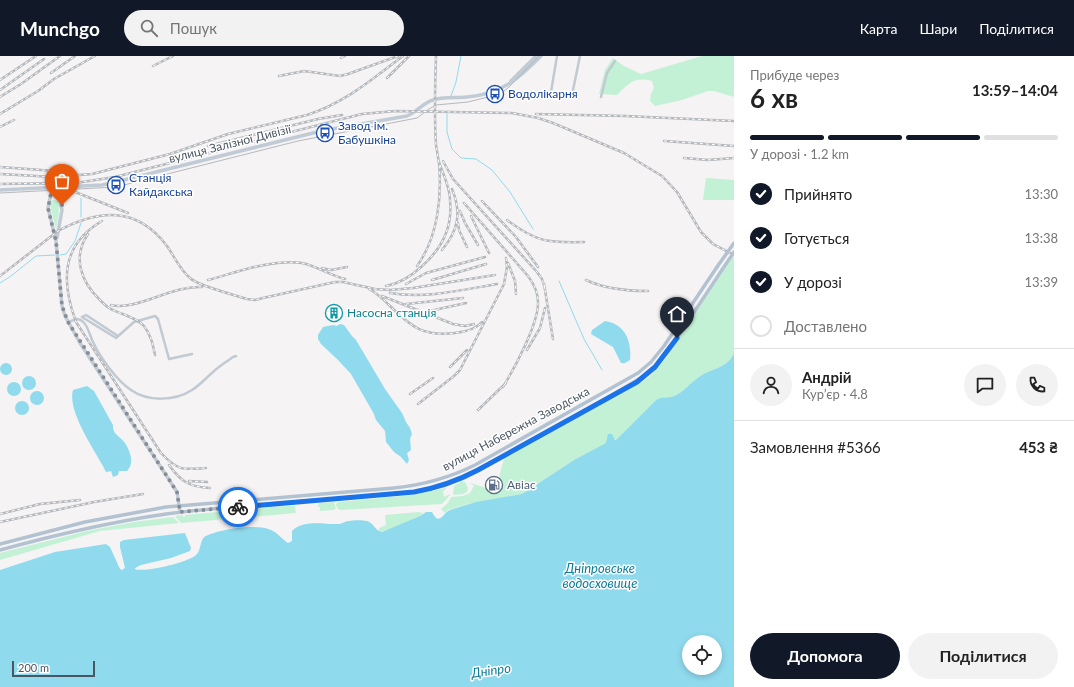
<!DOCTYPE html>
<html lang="uk">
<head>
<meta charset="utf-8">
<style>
	body { margin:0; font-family:Lato,sans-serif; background:#f2f2f2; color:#222; height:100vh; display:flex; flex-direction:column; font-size:15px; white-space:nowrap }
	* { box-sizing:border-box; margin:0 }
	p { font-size:13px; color:#767676 }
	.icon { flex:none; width:22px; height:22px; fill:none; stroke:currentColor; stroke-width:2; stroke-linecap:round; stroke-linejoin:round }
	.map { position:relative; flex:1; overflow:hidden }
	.side { display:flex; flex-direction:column; background:#fff; width:340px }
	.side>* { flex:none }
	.buttons { position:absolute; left:682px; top:579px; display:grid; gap:8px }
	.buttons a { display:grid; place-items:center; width:40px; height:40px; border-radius:50%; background:#fff; box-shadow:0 2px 6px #0003; font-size:20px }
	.scale { position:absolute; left:12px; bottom:10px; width:83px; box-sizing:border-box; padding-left:4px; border:2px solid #4a5661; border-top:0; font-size:11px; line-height:14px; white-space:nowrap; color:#4a5661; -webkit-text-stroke:3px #fff; paint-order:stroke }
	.pin { position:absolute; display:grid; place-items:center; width:34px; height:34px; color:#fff; margin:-41px -17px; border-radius:50% 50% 50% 0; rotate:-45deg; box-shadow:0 0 4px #0007 }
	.pin .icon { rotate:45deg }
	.courier { position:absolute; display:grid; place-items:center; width:40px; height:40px; margin:-20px; border:3px solid #1a73e8; border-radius:50%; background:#fff; color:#222; box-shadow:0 1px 5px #0007 }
	.summary em { font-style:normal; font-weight:700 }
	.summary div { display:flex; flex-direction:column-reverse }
	.summary { display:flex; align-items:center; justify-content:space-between; height:68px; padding:0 16px }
	h1 { font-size:26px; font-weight:700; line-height:30px }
	.bar { display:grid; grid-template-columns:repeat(4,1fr); gap:6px 4px; align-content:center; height:48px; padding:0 16px }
	.bar i { height:5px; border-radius:3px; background:#e0e0e0 }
	.bar .current { background:#111827 }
	.bar p { grid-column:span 4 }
	.line { display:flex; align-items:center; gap:10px; padding:0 16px; border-top:1px solid #e0e0e0 }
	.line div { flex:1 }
	.round { display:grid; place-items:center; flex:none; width:42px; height:42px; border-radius:21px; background:#f2f2f2 }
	ol { padding:0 16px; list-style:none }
	li { display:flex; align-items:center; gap:12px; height:44px }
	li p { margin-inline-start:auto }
	li .icon { padding:4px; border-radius:50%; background:#111827; color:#fff; stroke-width:4 }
	li:last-child { color:#767676 }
	li i { width:22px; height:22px; border:2px solid #e0e0e0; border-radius:50% }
	.cta { display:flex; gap:8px; margin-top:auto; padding:8px 16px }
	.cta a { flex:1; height:46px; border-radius:24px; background:#111827; color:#fff; font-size:16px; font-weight:700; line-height:46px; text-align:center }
	.cta a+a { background:#f2f2f2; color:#222 }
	header { display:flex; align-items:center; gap:24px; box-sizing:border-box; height:56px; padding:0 20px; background:#111827; color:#fff }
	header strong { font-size:19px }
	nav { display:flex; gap:22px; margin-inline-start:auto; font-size:14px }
	.search { width:280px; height:36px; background:#f2f2f2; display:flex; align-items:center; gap:10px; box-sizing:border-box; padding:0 14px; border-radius:22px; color:#767676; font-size:15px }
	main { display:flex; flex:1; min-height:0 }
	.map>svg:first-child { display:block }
</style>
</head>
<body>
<header>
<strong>Munchgo</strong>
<div class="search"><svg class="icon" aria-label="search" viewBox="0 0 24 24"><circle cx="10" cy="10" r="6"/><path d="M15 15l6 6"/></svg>Пошук</div>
<nav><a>Карта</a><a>Шари</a><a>Поділитися</a></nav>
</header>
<main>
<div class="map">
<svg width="734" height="631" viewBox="0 0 734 631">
	<rect width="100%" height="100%" fill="#f5f3f3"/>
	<path fill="#c3f1d5" d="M702,0H734V41L714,35H708L682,44L655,50L650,45L651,38L654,32L652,25C634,20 628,28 617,39L599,38L605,14L613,2L624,10L641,18Z
		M706,122L734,124V144H703Z
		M54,144L58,145C60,155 58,164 56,173L50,149V145Z
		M733,201L734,202V297C727,313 711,312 699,321C691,327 684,336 674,340C668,343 662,341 656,344L617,383H607V387L574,404L522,438L468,448L448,454L445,457L441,453L448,447L451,441L463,440L470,437L474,430L470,427L490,433L491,431L498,434L501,423L499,422L504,402L619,339L645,324L653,317L667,300Z
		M462,425L465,426L468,432L467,436L463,438L454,439L453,437L454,430Z
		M446,432V433L443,435L444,441L450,438V439L442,448L340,454L337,452L336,448L338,446L412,439Z
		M334,446L336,452L334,454L319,455L320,454V451H318L319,447Z
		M283,450H295L296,457L181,467L175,460L183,459V461H185V459Z
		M419,456L423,457L420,460C412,463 386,476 379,476V472L386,469L385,459Z
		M173,461L179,467L100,475L0,504V497L87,475L134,466Z"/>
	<path fill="#90daee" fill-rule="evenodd" d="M605,265C625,268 632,285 630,304L625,307H621L613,291L591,278L592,274Z
		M340,268L344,269L352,280L356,284L385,333L402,357L406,366L410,372L412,378L410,383L411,394L407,397L409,404L407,408L401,401L394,396L386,386L385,375L376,364L374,358L351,318L338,304L321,288L318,283V279L323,271L333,269L337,270Z
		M734,297V631H0V514L55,496L106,488L110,491L120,513L122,514L125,512L120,491V486L124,484L185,477L191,492L190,495L171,502L141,509L135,512V513C144,517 191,506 197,498C201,493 200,486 204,481C218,473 257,467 271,474C278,477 282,483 288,487L292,485V475C304,463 325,469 340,468C343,467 346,465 349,465C354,464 362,464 367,465C374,467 375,475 382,476L420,460L426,456H432L435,461L438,463C445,461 444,455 453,453L476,446L522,438L574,404L606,387L608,378H612L615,384L617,383L656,344C662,340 668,343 674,340C684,336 690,327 699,321C711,312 727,313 734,297ZM689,586H715V612H689Z
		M0 313a6 6 0 1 1 12 0a6 6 0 1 1-12 0Z
		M22 327a7 7 0 1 1 14 0a7 7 0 1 1-14 0Z
		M7 333a7 7 0 1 1 14 0a7 7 0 1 1-14 0Z
		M87,330L94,335L113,369C112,378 120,380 125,387C130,395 135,407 127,415H119L118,419L113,421L111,415L106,416L103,410C93,392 67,354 73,334Z
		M30 342a7 7 0 1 1 14 0a7 7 0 1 1-14 0Z
		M15 352a7 7 0 1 1 14 0a7 7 0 1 1-14 0Z"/>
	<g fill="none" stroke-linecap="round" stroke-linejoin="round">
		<path stroke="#90daee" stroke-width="1" d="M451,40L456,26L461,0
			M447,58V76L452,93L461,102L476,103L492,114L510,136L533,173
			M81,161V142
			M60,199L66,198L75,185L81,167
			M559,225L584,283L602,314
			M0,227L11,220L36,200L55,199"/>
		<path stroke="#c1cad2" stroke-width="2.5" d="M572,39L580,0
			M601,41L607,17L615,5
			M550,42L557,0
			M82,261L116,282L134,266L155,260L158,263L169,303L192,298
			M82,261L86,259L118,280
			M77,263C87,264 89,278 93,286C100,301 117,325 131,334C148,346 175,345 192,334C200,329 206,322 213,316C219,310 226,306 233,301L236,300
			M68,266L77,263"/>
		<path stroke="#c1cbd6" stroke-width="3.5" d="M511,25L536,0
			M52,132L48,152L56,185L62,250L65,260L80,287L177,436L180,456
			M54,132L60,145L62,154L57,182
			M0,134L102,129L116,126L321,75L407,60C417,56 424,46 433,44C441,41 458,42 467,41C502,38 518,23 541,0"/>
		<path stroke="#b3c2d1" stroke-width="3.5" d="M0,488L85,466L166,451L394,432C423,429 449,422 475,409L638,317L651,306L664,290L717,211
			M0,494C55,479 110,466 166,458C248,447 331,445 414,436L443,430L466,421L579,359L644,320L655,311L669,294L722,214"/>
		<path stroke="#b5b8bd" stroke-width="1" d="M0,137L116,131L298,85L417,62L429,53L436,49L468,46L500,38L508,32L539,0"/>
		<g stroke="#b5b8bd" stroke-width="2.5">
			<path id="rail" d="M341,2L345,0
				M153,10L173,0
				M51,17L75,0
				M279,20L304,15L340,20L348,18L398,0
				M387,22L409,0
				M0,24L36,0
				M0,34L44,3
				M0,41L21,28L60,0
				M0,58L38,35L54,23L95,0
				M536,58L625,60L734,65
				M0,71L14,64
				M664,85L734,90
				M208,90L318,63L342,59
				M684,102L708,104L734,102
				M443,105L453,123L537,216L542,223L545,233
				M0,111L69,116
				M0,118L54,121L92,118L170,98L228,78L307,59C345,47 372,23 403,0
				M0,128L76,127L115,121L362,58L395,55L512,57L538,62L553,67L624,97L662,120L677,136L701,176L713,188L734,199
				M57,131L70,134L128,157
				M482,145L516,181L538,211
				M464,147L528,220C534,228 538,236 538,246C539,267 514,313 503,331
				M460,155L465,167L478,189
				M471,160L489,197
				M507,164C536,186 548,187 584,186
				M102,165C61,189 61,225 76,266L161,397C178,415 183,414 206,412
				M458,167L459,174L467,191
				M88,178C72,201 81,226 100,244C103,247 106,250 109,252C121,259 135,260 144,270C151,279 153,289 155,299
				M442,194C458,175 462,157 452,133
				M508,207L515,225L516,238
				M417,210C438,181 442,141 439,107C438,101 437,95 436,89C434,60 435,29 436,0
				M322,212L331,214L347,211
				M0,220L58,175C99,153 137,150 167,190C174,200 180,214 190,222C198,230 235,239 247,243L255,244L263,242L335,226H343L375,233L390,234L413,232L495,219
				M208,224C238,216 270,203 302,207C316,210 330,219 345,223
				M432,224L486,208
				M586,224C605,233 627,235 648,235
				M406,228L426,217L485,201
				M544,228L553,283
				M386,230C410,226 438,199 446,177C450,167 451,155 450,144C450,131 443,118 439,106
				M369,233C377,237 384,244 390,250C411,271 424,281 455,277C465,276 475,274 482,266
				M390,237C425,243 462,234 497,228
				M382,240L453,268L465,270L474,268
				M406,248L463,242
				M111,249C137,255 172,229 202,231
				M425,256L466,247
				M527,294L540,272L545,252
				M450,311L467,294
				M410,338L433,322
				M418,348L454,320L460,314L504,228L507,211L506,202
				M478,354L506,327
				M169,409C181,426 190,431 210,432
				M189,425L207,426
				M0,458L40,448L80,444
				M0,466L94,446L143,438"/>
		</g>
		<use href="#rail" stroke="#fff" stroke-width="1" stroke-dasharray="3" stroke-linecap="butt"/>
		<path stroke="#b3c2d1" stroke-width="3.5" d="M717,211L734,187
			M722,214L734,196"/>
	</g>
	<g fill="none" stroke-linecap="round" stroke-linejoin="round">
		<path stroke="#868d94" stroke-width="4" stroke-dasharray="0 7.2" d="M62,149L54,132H52L48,152L56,185L62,250L68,266L177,436L180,456L238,451"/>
		<path stroke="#1a73e8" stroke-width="5" d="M238,451L414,436C437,432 457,425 478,414L637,326L655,311L677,282"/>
	</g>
	<defs>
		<g id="bus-ring" transform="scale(0.9)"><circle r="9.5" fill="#fff" stroke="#1a4fb4" stroke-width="1.5"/><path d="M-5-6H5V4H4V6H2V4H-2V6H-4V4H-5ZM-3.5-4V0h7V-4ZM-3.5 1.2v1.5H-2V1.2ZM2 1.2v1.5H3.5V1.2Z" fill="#1a4fb4"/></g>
		<g id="building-ring" transform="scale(0.9)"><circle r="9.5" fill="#fff" stroke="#0f9aa8" stroke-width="1.5"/><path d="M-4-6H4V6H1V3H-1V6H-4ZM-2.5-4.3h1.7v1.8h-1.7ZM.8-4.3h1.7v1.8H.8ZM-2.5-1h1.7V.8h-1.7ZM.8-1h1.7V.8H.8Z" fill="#0f9aa8"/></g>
		<g id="fuel-ring" transform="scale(0.9)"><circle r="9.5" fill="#fff" stroke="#5c6f8a" stroke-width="1.5"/><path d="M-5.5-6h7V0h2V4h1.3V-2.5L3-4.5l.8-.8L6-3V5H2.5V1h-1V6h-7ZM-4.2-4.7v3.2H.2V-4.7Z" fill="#5c6f8a"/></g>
	</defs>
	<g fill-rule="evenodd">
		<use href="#bus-ring" x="495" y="38"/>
		<use href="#bus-ring" x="325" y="77"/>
		<use href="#bus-ring" x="116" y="129"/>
		<use href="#building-ring" x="334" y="257"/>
		<use href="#fuel-ring" x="494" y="429"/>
	</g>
	<g text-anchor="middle" stroke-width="3" stroke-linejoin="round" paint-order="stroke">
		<g font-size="12" fill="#164399" stroke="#fff" text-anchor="start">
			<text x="508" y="42">Водолікарня</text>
			<text x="338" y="74">Завод ім.<tspan x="338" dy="14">Бабушкіна</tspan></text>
			<text x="129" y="126">Станція<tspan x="129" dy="14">Кайдакська</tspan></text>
		</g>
		<g font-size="12" fill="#4a5661" stroke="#fff">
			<text transform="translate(230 88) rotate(-14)" y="4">вулиця Залізної Дивізії</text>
			<text transform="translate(516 373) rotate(-28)" y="4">вулиця Набережна Заводська</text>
		</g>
		<g font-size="12" fill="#0d838f" stroke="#fff" text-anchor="start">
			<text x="347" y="261">Насосна станція</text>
		</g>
		<g font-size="12" fill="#4e5e75" stroke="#fff" text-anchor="start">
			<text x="507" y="433">Авіас</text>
		</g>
		<g font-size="13" font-style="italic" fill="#0c7c9b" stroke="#fff">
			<text x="600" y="517">Дніпровське<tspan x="600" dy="15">водосховище</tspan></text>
			<text transform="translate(491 614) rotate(-8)" y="5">Дніпро</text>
		</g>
	</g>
</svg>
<div class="buttons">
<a><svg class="icon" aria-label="locate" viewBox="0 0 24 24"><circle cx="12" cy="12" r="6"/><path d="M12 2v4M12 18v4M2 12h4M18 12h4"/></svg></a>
</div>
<div class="scale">200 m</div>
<div class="pin" style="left:62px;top:149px;background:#ea580c"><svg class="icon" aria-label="bag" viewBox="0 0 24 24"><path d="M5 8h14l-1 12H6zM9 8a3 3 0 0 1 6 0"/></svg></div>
<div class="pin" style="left:677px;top:282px;background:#1f2937"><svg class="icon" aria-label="home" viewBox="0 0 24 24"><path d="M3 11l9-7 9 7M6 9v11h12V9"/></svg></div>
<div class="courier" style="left:238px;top:451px"><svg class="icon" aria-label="bike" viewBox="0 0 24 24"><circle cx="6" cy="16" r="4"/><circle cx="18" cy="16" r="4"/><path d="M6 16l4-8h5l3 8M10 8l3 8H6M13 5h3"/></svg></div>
</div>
<section class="side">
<div class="summary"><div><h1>6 хв</h1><p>Прибуде через</p></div><em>13:59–14:04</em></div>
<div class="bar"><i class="current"></i><i class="current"></i><i class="current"></i><i></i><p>У дорозі · 1.2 km</p></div>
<ol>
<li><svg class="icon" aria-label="check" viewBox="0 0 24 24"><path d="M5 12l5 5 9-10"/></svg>Прийнято<p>13:30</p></li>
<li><svg class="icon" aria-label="check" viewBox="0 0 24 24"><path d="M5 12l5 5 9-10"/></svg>Готується<p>13:38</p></li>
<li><svg class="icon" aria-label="check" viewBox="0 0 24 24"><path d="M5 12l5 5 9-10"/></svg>У дорозі<p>13:39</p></li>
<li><i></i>Доставлено</li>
</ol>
<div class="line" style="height:72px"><a class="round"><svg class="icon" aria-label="person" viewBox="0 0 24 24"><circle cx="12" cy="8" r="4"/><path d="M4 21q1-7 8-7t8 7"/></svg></a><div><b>Андрій</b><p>Кур’єр · 4.8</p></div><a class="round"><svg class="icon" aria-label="chat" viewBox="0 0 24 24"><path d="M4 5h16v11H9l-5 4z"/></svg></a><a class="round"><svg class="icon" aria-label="phone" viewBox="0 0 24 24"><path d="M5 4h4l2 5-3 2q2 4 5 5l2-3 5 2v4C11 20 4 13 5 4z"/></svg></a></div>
<div class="line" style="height:52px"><div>Замовлення #5366</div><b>453 ₴</b></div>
<div class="cta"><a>Допомога</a><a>Поділитися</a></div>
</section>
</main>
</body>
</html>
